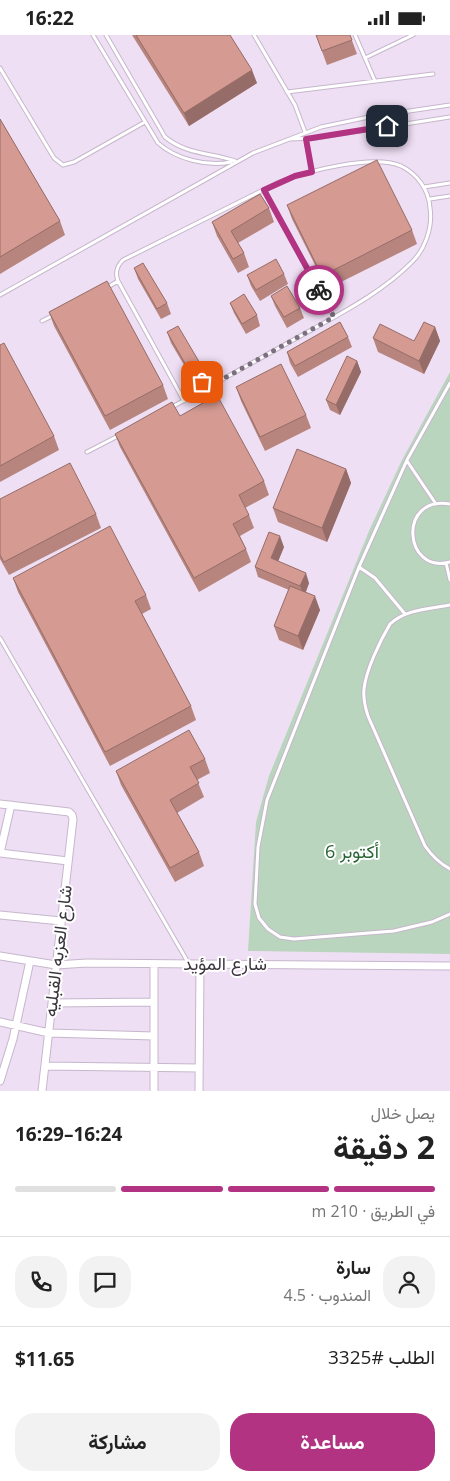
<!DOCTYPE html>
<html lang="ar">
<head>
<meta charset="utf-8">
<style>
	body { margin:0; font-family:"Open Sans",Vazirmatn,sans-serif; background:#f2f2f2; color:#222; direction:rtl; height:100vh; display:flex; flex-direction:column; font-size:19px; white-space:nowrap }
	* { box-sizing:border-box; margin:0 }
	p { font-size:16px; color:#767676 }
	.icon { flex:none; width:28px; height:28px; fill:none; stroke:currentColor; stroke-width:2; stroke-linecap:round; stroke-linejoin:round }
	.map { position:relative; height:1056px; overflow:hidden; direction:ltr }
	.details { display:flex; flex-direction:column; background:#fff; flex:1 }
	.details>* { flex:none }
	.pin { position:absolute; display:grid; place-items:center; width:42px; height:42px; color:#fff; margin:-21px; border-radius:10px; box-shadow:0 2px 8px #0006 }
	.courier { position:absolute; display:grid; place-items:center; width:50px; height:50px; margin:-25px; border:4px solid #b13382; border-radius:50%; background:#fff; color:#222; box-shadow:0 1px 6px #0007 }
	.head em { font-style:normal; font-weight:700 }
	.head div { display:flex; flex-direction:column-reverse }
	.head { display:flex; align-items:center; justify-content:space-between; height:85px; padding:0 15px }
	h1 { font-size:32px; font-weight:700; line-height:38px }
	.bar { display:grid; grid-template-columns:repeat(4,1fr); gap:8px 5px; align-content:center; height:60px; padding:0 15px }
	.bar i { height:6px; border-radius:4px; background:#e0e0e0 }
	.bar .current { background:#b13382 }
	.bar p { grid-column:span 4 }
	.line { display:flex; align-items:center; gap:12px; padding:0 15px; border-top:1px solid #e0e0e0 }
	.line div { flex:1 }
	.round { display:grid; place-items:center; flex:none; width:52px; height:52px; border-radius:20px; background:#f2f2f2 }
	.action { display:flex; gap:10px; margin-top:auto; padding:10px 15px }
	.action a { flex:1; height:58px; border-radius:20px; background:#b13382; color:#fff; font-size:20px; font-weight:700; line-height:58px; text-align:center }
	.action a+a { background:#f2f2f2; color:#222 }
	.status { display:flex; justify-content:space-between; align-items:center; height:35px; padding:0 25px; background:#fff; direction:ltr }
	.status svg { height:14px; fill:currentColor }
	.map>svg:first-child { display:block }
</style>
</head>
<body>
<div class="status"><b>16:22</b><svg viewBox="0 0 49 12"><path d="M0 12V9h3v3zM5 12V6h3v6zM10 12V3h3v9zM15 12V0h3v12zM26 1h20v11H26zM47 4h2v5h-2z"/></svg></div>
<div class="map">
<svg width="450" height="1056" viewBox="0 0 450 1056">
	<rect width="100%" height="100%" fill="#efdff4"/>
	<path fill="#bad5bd" d="M450,337V919L248,916L256,787L269,741L369,496L402,425Z"/>
	<g fill="none" stroke-linecap="round" stroke-linejoin="round">
		<g stroke="#c6b7cc" stroke-width="5">
			<path id="lane" d="M93,0L158,108C176,124 207,132 231,127
				M106,0L165,102C185,119 211,118 235,126
				M254,0L295,70L305,97
				M355,0L375,46
				M365,23L413,0
				M0,33L54,123L63,130L74,127L145,87
				M287,57L433,39
				M290,104L315,103L450,82
				M306,104L311,137
				M424,152L450,148
				M264,155L334,282
				M430,164L450,161
				M108,252L118,246
				M0,260L253,118L321,92L369,82L450,70
				M42,286L54,280
				M199 353a8 8 0 1 1 16 0a8 8 0 1 1-16 0Z
				M450,348L407,425L359,532L267,765L258,812L255,869L259,883L268,894L280,902L294,904L394,896L432,887L450,879
				M184,366L118,246C115,238 116,232 123,225L279,147C307,136 373,119 401,131C418,139 429,156 430,173C433,192 425,215 411,228C383,256 347,275 313,294C280,312 247,331 214,349
				M172,372L200,357
				M87,417L118,401
				M407,426L436,469
				M450,469C397,460 404,540 450,527
				M446,528L450,545
				M359,532L375,543L405,579
				M450,570C429,574 406,574 390,589C380,606 366,635 364,654C363,664 365,672 368,681L425,811C432,821 439,828 450,834
				M0,603L189,929"/>
		</g>
		<g stroke="#c6b7cc" stroke-width="9">
			<path id="street" d="M0,769L69,777L72,780L73,784L42,1056
				M11,770L0,818L68,826
				M0,880L61,886
				M0,921L56,930L87,928L450,931
				M52,968L154,967
				M0,987L49,998L154,1001
				M45,1031L199,1033
				M0,1046L13,1004L30,926
				M154,1056V929
				M199,1056L200,929"/>
		</g>
		<use href="#lane" stroke="#fff" stroke-width="3"/>
		<use href="#street" stroke="#fff" stroke-width="7"/>
	</g>
	<path fill="#b7857e" d="M132,0H230L257,48L189,91Z
		M316,0H350L357,19L327,30Z
		M0,84L60,186L65,200L0,239Z
		M287,170L412,195L417,209L327,254L292,184Z
		M269,173L274,187L238,208L244,218L249,232L238,238L217,201L212,187Z
		M134,233L167,268L171,279L161,284L138,244Z
		M284,239L288,249L260,266L251,251L247,240Z
		M271,261L300,273L304,283L287,293L275,271Z
		M230,268L257,280L260,291L246,299L234,278Z
		M49,277L163,350L168,364L110,395L54,291Z
		M435,292L440,306L424,339L378,317L373,303L414,306Z
		M167,297L201,330L205,341L194,347L171,308Z
		M348,302L352,312L298,342L290,328L287,317Z
		M0,310L54,401L59,415L0,447Z
		M357,326L361,337L340,380L330,375L326,365Z
		M236,352L306,380L311,393L265,416L241,366Z
		M180,381L264,446L269,460L245,473L249,480L254,493L240,501L246,514L251,527L199,557L120,412L115,399Z
		M346,434L351,448L327,507L278,487L273,473Z
		M0,464L96,479L101,493L9,540L0,524Z
		M284,512L278,526L309,548L306,557L320,575L303,615L279,605L274,591L289,555L258,542L255,532Z
		M13,543L146,560L151,574L142,579L191,671L196,685L110,731L18,557Z
		M205,724L210,738L197,745L204,762L177,778L199,817L204,831L175,847L121,750L116,736Z"/>
	<path fill="#956c67" d="M252,35L257,48L189,91L184,78Z
		M435,292L440,306L424,339L419,326Z
		M357,326L361,337L340,380L336,370Z
		M346,434L351,448L327,507L322,493Z
		M280,501L284,512L275,534L271,523Z
		M306,538L309,548L304,561L300,551Z
		M315,561L320,575L303,615L298,601Z"/>
	<path fill="#d59b93" stroke="#956c67" d="M136,0H230L252,35L184,78Z
		M316,0H350L352,5L322,16Z
		M0,84L60,186L0,222Z
		M377,125L412,195L322,241L287,170Z
		M260,159L269,173L231,196L244,218L233,224L212,187Z
		M276,224L284,239L256,255L247,240Z
		M143,228L167,268L157,274L134,233Z
		M107,246L163,350L105,381L49,277Z
		M287,251L300,273L284,282L271,261Z
		M244,259L257,280L242,289L230,268Z
		M340,287L348,302L295,331L287,317Z
		M424,287L435,292L419,326L373,303L380,289L414,306Z
		M178,291L201,330L190,337L167,297Z
		M4,308L54,401L0,431V310Z
		M347,321L357,326L336,370L326,365Z
		M281,329L306,380L260,402L236,352Z
		M217,360L264,446L239,460L249,480L233,489L246,514L194,543L115,399L172,367L180,381Z
		M297,414L346,434L322,493L273,473Z
		M70,428L96,479L4,527L0,520V464Z
		M110,491L146,560L135,566L191,671L105,717L13,543Z
		M269,497L280,501L271,523L306,538L300,551L255,532Z
		M290,551L315,561L298,601L274,591Z
		M189,695L205,724L190,732L199,748L170,765L199,817L170,833L116,736Z"/>
	<g fill="none" stroke-linecap="round" stroke-linejoin="round">
		<path stroke="#7b717e" stroke-width="5" stroke-dasharray="0 9" d="M202,347L208,346L214,349L334,282L319,255"/>
		<path stroke="#b13382" stroke-width="6" d="M319,255L264,155L295,141L312,137L306,104L387,91"/>
	</g>
	<g text-anchor="middle" stroke-width="4" stroke-linejoin="round" paint-order="stroke">
		<g font-size="18" fill="#266432" stroke="#fff">
			<text x="352" y="823">6 أكتوبر</text>
		</g>
		<g font-size="18" fill="#3c363f" stroke="#fff">
			<text transform="translate(58 916) rotate(-83)" y="6">شارع العزبه القبليه</text>
			<text x="225" y="935">شارع المؤيد</text>
		</g>
	</g>
</svg>
<div class="pin" style="left:202px;top:347px;background:#ea580c"><svg class="icon" aria-label="bag" viewBox="0 0 24 24"><path d="M5 8h14l-1 12H6zM9 8a3 3 0 0 1 6 0"/></svg></div>
<div class="pin" style="left:387px;top:91px;background:#1f2937"><svg class="icon" aria-label="home" viewBox="0 0 24 24"><path d="M3 11l9-7 9 7M6 9v11h12V9"/></svg></div>
<div class="courier" style="left:319px;top:255px"><svg class="icon" aria-label="bike" viewBox="0 0 24 24"><circle cx="6" cy="16" r="4"/><circle cx="18" cy="16" r="4"/><path d="M6 16l4-8h5l3 8M10 8l3 8H6M13 5h3"/></svg></div>
</div>
<section class="details">
<div class="head"><div><h1>2 دقيقة</h1><p>يصل خلال</p></div><em>16:24–16:29</em></div>
<div class="bar"><i class="current"></i><i class="current"></i><i class="current"></i><i></i><p>في الطريق · 210 m</p></div>
<div class="line" style="height:90px"><a class="round"><svg class="icon" aria-label="person" viewBox="0 0 24 24"><circle cx="12" cy="8" r="4"/><path d="M4 21q1-7 8-7t8 7"/></svg></a><div><b>سارة</b><p>المندوب · 4.5</p></div><a class="round"><svg class="icon" aria-label="chat" viewBox="0 0 24 24"><path d="M4 5h16v11H9l-5 4z"/></svg></a><a class="round"><svg class="icon" aria-label="phone" viewBox="0 0 24 24"><path d="M5 4h4l2 5-3 2q2 4 5 5l2-3 5 2v4C11 20 4 13 5 4z"/></svg></a></div>
<div class="line" style="height:65px"><div>الطلب #3325</div><b>$11.65</b></div>
<div class="action"><a>مساعدة</a><a>مشاركة</a></div>
</section>
</body>
</html>
